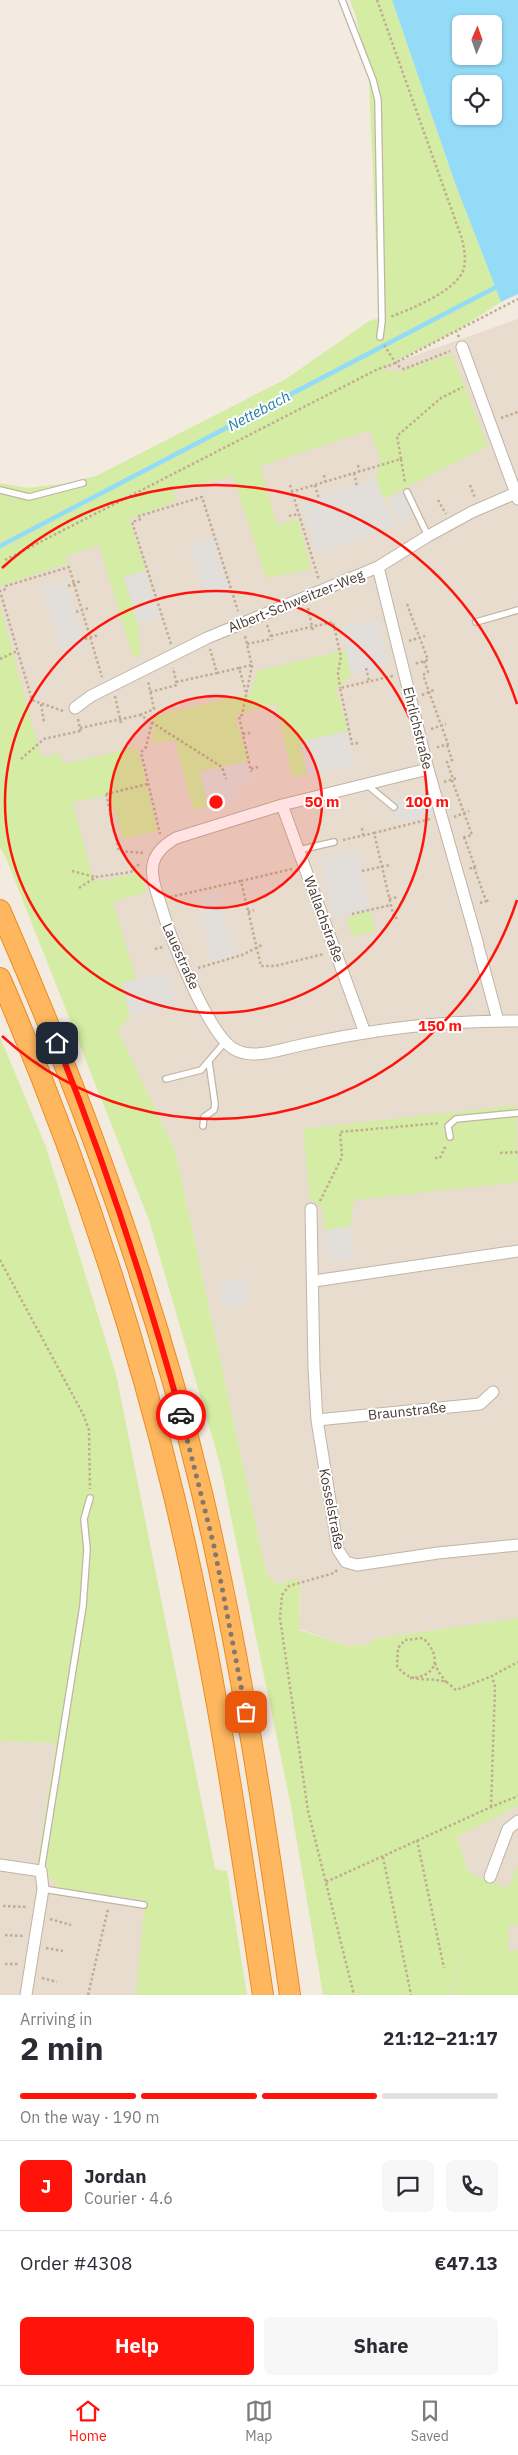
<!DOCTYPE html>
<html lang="en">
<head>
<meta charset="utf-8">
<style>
	body { margin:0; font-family:"IBM Plex Sans",sans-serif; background:#f7f7f7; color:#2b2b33; height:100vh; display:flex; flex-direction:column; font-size:19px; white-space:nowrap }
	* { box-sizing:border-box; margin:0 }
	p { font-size:16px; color:#7c7c81 }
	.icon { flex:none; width:28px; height:28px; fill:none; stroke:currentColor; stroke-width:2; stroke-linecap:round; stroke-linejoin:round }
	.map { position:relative; height:1995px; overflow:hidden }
	.side { display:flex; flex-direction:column; background:#fff; flex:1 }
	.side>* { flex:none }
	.needle { width:32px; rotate:2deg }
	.controls { position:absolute; left:452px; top:15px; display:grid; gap:10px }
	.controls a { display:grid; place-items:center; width:50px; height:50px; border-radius:8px; background:#fff; box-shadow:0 1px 4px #0004; font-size:25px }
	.pin { position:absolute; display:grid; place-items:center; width:42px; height:42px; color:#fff; margin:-21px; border-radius:10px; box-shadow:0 2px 8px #0006 }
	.courier { position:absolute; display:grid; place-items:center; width:50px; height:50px; margin:-25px; border:4px solid #ff130b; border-radius:50%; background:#fff; color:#222; box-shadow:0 1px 6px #0007 }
	.headline em { font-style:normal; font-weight:700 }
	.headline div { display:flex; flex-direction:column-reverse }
	.headline { display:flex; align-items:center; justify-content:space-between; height:85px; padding:0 20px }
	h1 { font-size:32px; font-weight:700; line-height:38px }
	.bar { display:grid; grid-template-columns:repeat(4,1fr); gap:8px 5px; align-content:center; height:60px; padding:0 20px }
	.bar i { height:6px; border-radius:4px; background:#e1e1e2 }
	.bar .on { background:#ff130b }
	.bar p { grid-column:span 4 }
	.line { display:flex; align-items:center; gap:12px; padding:0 20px; border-top:1px solid #e1e1e2 }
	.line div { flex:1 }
	.round { display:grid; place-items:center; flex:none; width:52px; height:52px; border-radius:8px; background:#f7f7f7 }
	.cta { display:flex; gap:10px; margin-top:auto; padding:10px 20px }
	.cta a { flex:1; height:58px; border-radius:8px; background:#ff130b; color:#fff; font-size:20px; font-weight:700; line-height:58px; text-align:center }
	.cta a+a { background:#f7f7f7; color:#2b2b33 }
	.menu { display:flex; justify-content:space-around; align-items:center; height:70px; border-top:1px solid #e1e1e2; background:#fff; font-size:14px; color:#7c7c81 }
	.menu a { display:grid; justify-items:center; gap:2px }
	.menu .on { color:#ff130b }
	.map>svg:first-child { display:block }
</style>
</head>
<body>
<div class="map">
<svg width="518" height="1995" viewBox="0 0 518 1995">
	<rect width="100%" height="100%" fill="#f3ebe0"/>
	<path fill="#e7dcce" d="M518,319V1618L372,1639L371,1644L348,1646L299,1629L300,1580L277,1584L266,1572L175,1150L118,1031L0,712V562L377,369Z
		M0,1741L56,1743L37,1862L59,1888L146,1900L136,1995H0Z
		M518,1806V1995H450L481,1909L457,1837Z"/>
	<path fill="#d4eca3" d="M350,0H392L455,183L501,302L456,331L381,369L396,372L452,354L488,446L384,499L376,479L380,459L370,430L260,466L277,525L298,519L311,569L266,578L233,476L172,491L176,501L129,519L146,570L124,577L138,624L140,654L133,657L99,545L66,556L68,563L0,586V483L27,488L62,484L96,476L286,379L369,321L379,318L369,81L356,17Z
		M0,605L41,757L59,754L64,764L137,747L158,831L123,839L109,795L72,802L94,882L141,873L146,892L113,902L136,979L122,983L130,1016L118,1031L175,1150L266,1572L277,1584L300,1579L299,1630L348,1646L371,1644L372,1639L518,1618V1806L457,1837L469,1873L508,1888L518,1864V1925L509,1924L508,1950H518V1995H452L470,1941L450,1995H323L290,1801L220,1464L149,1220L6,858L0,848Z
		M346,650L351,675L336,690L348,731L300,742L307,775L292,777L276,704L235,715L248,761L200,772L208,806L193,810L175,740L153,743V716L251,693L257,671Z
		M370,911L375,931L352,936L347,917Z
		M0,1037L46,1147L116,1374L215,1869L227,1871L247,1995H136L145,1900L59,1888L37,1862L56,1743L0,1741Z
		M516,1105L518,1182L354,1200L350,1227L325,1230L322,1208L310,1199L303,1129Z"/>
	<path fill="#e2deda" d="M376,479L394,527L316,553L300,502Z
		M404,492L413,519L398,523L390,497Z
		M213,537L231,593L208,601L189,544Z
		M146,570L160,617L138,624L124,577Z
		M66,580L87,647L63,655L42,588Z
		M379,619L390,667L351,675L341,627Z
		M348,731L355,765L307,775L300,742Z
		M248,761L253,784L236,788L238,799L208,806L200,772Z
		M428,791L434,816L398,824L392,800Z
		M357,851L370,909L334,917L321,859Z
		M218,889L234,956L212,961L197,894Z
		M167,971L176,1003L130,1016L122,983Z
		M350,1227L353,1259L327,1262L325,1230Z
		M245,1279L248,1303L222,1307L219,1283Z"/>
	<path fill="#94dbf8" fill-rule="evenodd" d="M392,0H518V294L501,302L455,183ZM461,24H494V56H461ZM461,84H494V116H461Z"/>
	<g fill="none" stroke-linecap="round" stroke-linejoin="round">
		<path stroke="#94dbf8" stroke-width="4.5" d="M0,546L500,285"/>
		<g stroke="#c1b4a5" stroke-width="8">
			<path id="service" d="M342,0L373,80L378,100L382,321L380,337
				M0,490L29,497L83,483
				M407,492L428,536
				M476,622L518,610
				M366,784L394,807
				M299,850L334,842
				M166,1079L201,1070L225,1042
				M203,1126L204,1117L214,1110L215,1104L209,1062
				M450,1137L448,1126L456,1119L518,1113
				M41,1871L83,1606L87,1549L84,1519L90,1498
				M43,1889L144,1905"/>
		</g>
		<g stroke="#c1b4a5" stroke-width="13">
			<path id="minor" d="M462,347L518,499
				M378,567L428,769L478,945
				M75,708L91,696L207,638L378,567L428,536L472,512L516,493
				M428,769L282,805L176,838C142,857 152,878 162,909C170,938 209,1035 234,1049C252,1060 278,1050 297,1046C368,1030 444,1020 518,1021
				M282,805L365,1033
				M479,950L498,1021
				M311,1209L314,1368L317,1420L338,1550L346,1562L357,1565L438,1553L518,1545
				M314,1281L518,1251
				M317,1420L480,1404L493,1392
				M0,1865L41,1871L43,1889L26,1995
				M490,1877L508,1829L518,1821"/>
		</g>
		<g stroke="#ee8a1e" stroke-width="22">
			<path id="motorway" d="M0,910C83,1099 154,1292 202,1493C241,1658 266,1827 290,1995
				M0,978C73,1146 132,1321 175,1500C214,1663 238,1829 263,1995"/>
		</g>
		<path stroke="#c2ab92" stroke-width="2.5" stroke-dasharray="2.5 2.5" stroke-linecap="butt" d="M377,0L462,239C464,249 467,261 463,271C454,292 411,309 390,317
			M459,337L456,331L518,299
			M384,345L397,365L404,369L450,351
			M501,418L518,412
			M401,459L397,436L441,398L463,387
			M358,465L359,471
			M354,473L357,486
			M324,475L325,481
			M290,485L319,580
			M315,485L319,499
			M470,485L475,498
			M291,492L401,459L405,483
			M438,500L446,514
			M289,516L299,514
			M5,560L378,369L391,365L456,331
			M68,586L81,581
			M407,604L428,660L414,664
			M308,608L313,631
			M76,612L89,608
			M267,625L272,640
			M245,636L252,666L242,715L239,716L251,772
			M271,636L333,622L341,657L338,673L340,688
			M85,639L98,635
			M409,641L425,636
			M171,644L132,522L141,519L139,516L202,497L238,611
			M247,644L271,639
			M0,659L17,651
			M424,661L428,672L423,675L448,744L435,748
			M366,668L369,681
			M217,673L239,668
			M176,682L217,673L210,649
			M150,692L177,685L173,668
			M246,692L239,668L252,665
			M422,695L434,690
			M115,696L121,724
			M41,704L44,722
			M63,711L32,700L0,591L6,589V586L69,567L102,677
			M140,715L154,709L148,681
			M78,719L81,733
			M152,722L146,747L141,752L160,834
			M80,728L140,715L222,767L226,779
			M431,729L446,724
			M243,734L250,733
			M358,743L352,744L340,688L393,676
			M447,745L452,760L447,762L453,779
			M21,759L44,739L80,731
			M251,769L258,767
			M452,780L472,835L461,838
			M444,782L457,778
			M106,794L119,851L145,853
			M106,794L148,784
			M454,817L469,811
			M362,828L363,835
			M374,833L430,819
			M464,837L475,867L468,869
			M343,840L374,833L394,918H399
			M474,867L486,901L480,903
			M292,869L241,881L261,966H275L324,954
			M72,871L95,877
			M362,871L390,865
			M79,888L96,877L131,872L136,865H141
			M170,897L241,881
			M389,899L397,897
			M486,901L491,900
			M248,912L254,910
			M352,914L391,905
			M155,949L163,947
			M198,968L242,955L262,945
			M500,1153L518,1152
			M435,1158H440L446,1145
			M320,1201L342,1157L340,1132L440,1123
			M0,1260L83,1414L89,1430L90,1489
			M337,1570L334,1573L289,1586L282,1595L280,1618L308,1811L354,1995
			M435,1663L438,1671L446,1682
			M410,1678C438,1677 442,1656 423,1638L405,1640L398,1648L397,1666C411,1685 427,1676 446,1682C449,1683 453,1688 456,1690L492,1676
			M491,1807L495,1687L492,1676L518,1662
			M417,1840L444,1968
			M383,1857L411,1995
			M326,1882L491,1807L518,1796
			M3,1906L27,1907
			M50,1919L71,1925
			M5,1935L23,1936
			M46,1948L63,1951
			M5,1964H18
			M42,1978L57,1982
			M88,1995L108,1909"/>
		<use href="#service" stroke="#fff" stroke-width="5.5"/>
		<use href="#minor" stroke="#fff" stroke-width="11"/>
		<use href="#motorway" stroke="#ffb75f" stroke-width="20"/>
	</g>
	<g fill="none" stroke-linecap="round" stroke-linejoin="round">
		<path stroke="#81786e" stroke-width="5" stroke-dasharray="0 9" d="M181,1415L214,1546L246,1712"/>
		<path stroke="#ff130b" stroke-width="6" d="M57,1043C106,1165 146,1288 181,1415"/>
	</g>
	<circle cx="216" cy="802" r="106" fill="#ff130b" fill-opacity=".12"/>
	<g fill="none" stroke="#ff130b" stroke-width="2.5">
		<circle cx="216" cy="802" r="106"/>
		<circle cx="216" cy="802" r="211"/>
		<path d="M517 900A317 317 0 0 1 2 1036M2 568A317 317 0 0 1 517 704"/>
	</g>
	<g text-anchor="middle" stroke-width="4" stroke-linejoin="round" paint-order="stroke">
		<g font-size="14" fill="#443a31" stroke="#fff">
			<text transform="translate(296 601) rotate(-22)" y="5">Albert-Schweitzer-Weg</text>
			<text transform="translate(418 728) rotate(76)" y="5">Ehrlichstraße</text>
			<text transform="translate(324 919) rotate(70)" y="5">Wallachstraße</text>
			<text transform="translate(181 956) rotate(66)" y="5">Lauestraße</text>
			<text transform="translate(407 1411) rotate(-6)" y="5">Braunstraße</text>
			<text transform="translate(332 1509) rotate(79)" y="5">Kosselstraße</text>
		</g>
		<g font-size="15" font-style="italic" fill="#1e7fa9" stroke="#fff">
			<text transform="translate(259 411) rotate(-28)" y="5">Nettebach</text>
		</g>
	</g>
	<circle cx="216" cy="802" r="8" fill="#ff130b" stroke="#fff" stroke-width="2.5"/>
	<g font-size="15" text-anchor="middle" font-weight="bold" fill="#ff130b" stroke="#fff" stroke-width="4" stroke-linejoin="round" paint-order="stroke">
		<text x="322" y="807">50 m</text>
		<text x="427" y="807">100 m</text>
		<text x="440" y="1031">150 m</text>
	</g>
</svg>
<div class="controls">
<a><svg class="needle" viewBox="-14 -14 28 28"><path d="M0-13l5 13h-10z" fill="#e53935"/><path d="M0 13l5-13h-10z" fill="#7c7c81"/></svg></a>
<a><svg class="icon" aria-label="locate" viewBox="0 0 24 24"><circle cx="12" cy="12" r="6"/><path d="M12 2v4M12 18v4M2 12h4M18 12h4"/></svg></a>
</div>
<div class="pin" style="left:246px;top:1712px;background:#ea580c"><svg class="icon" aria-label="bag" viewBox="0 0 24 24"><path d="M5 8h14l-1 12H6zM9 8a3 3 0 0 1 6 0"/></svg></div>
<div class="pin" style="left:57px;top:1043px;background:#1f2937"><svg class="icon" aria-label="home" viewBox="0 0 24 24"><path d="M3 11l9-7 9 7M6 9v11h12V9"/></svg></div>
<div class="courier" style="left:181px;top:1415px"><svg class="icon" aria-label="car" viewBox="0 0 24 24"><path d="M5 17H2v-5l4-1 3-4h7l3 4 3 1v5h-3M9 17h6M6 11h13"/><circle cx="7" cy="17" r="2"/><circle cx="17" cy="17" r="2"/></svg></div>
</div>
<section class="side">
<div class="headline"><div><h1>2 min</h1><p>Arriving in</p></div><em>21:12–21:17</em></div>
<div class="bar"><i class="on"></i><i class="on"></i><i class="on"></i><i></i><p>On the way · 190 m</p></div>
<div class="line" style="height:90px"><b class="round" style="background:#ff130b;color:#fff">J</b><div><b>Jordan</b><p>Courier · 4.6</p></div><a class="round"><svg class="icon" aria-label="chat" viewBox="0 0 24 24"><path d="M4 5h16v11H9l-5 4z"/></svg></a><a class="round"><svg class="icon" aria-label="phone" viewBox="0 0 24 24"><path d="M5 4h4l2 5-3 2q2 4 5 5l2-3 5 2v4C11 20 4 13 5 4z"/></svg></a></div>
<div class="line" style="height:65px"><div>Order #4308</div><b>€47.13</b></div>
<div class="cta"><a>Help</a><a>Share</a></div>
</section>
<nav class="menu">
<a class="on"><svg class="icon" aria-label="home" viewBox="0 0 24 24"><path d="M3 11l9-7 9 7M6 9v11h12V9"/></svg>Home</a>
<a><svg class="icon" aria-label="map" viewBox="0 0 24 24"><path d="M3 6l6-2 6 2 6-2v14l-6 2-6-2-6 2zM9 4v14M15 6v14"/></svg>Map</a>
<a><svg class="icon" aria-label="saved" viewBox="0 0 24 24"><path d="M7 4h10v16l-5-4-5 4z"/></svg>Saved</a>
</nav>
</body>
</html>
